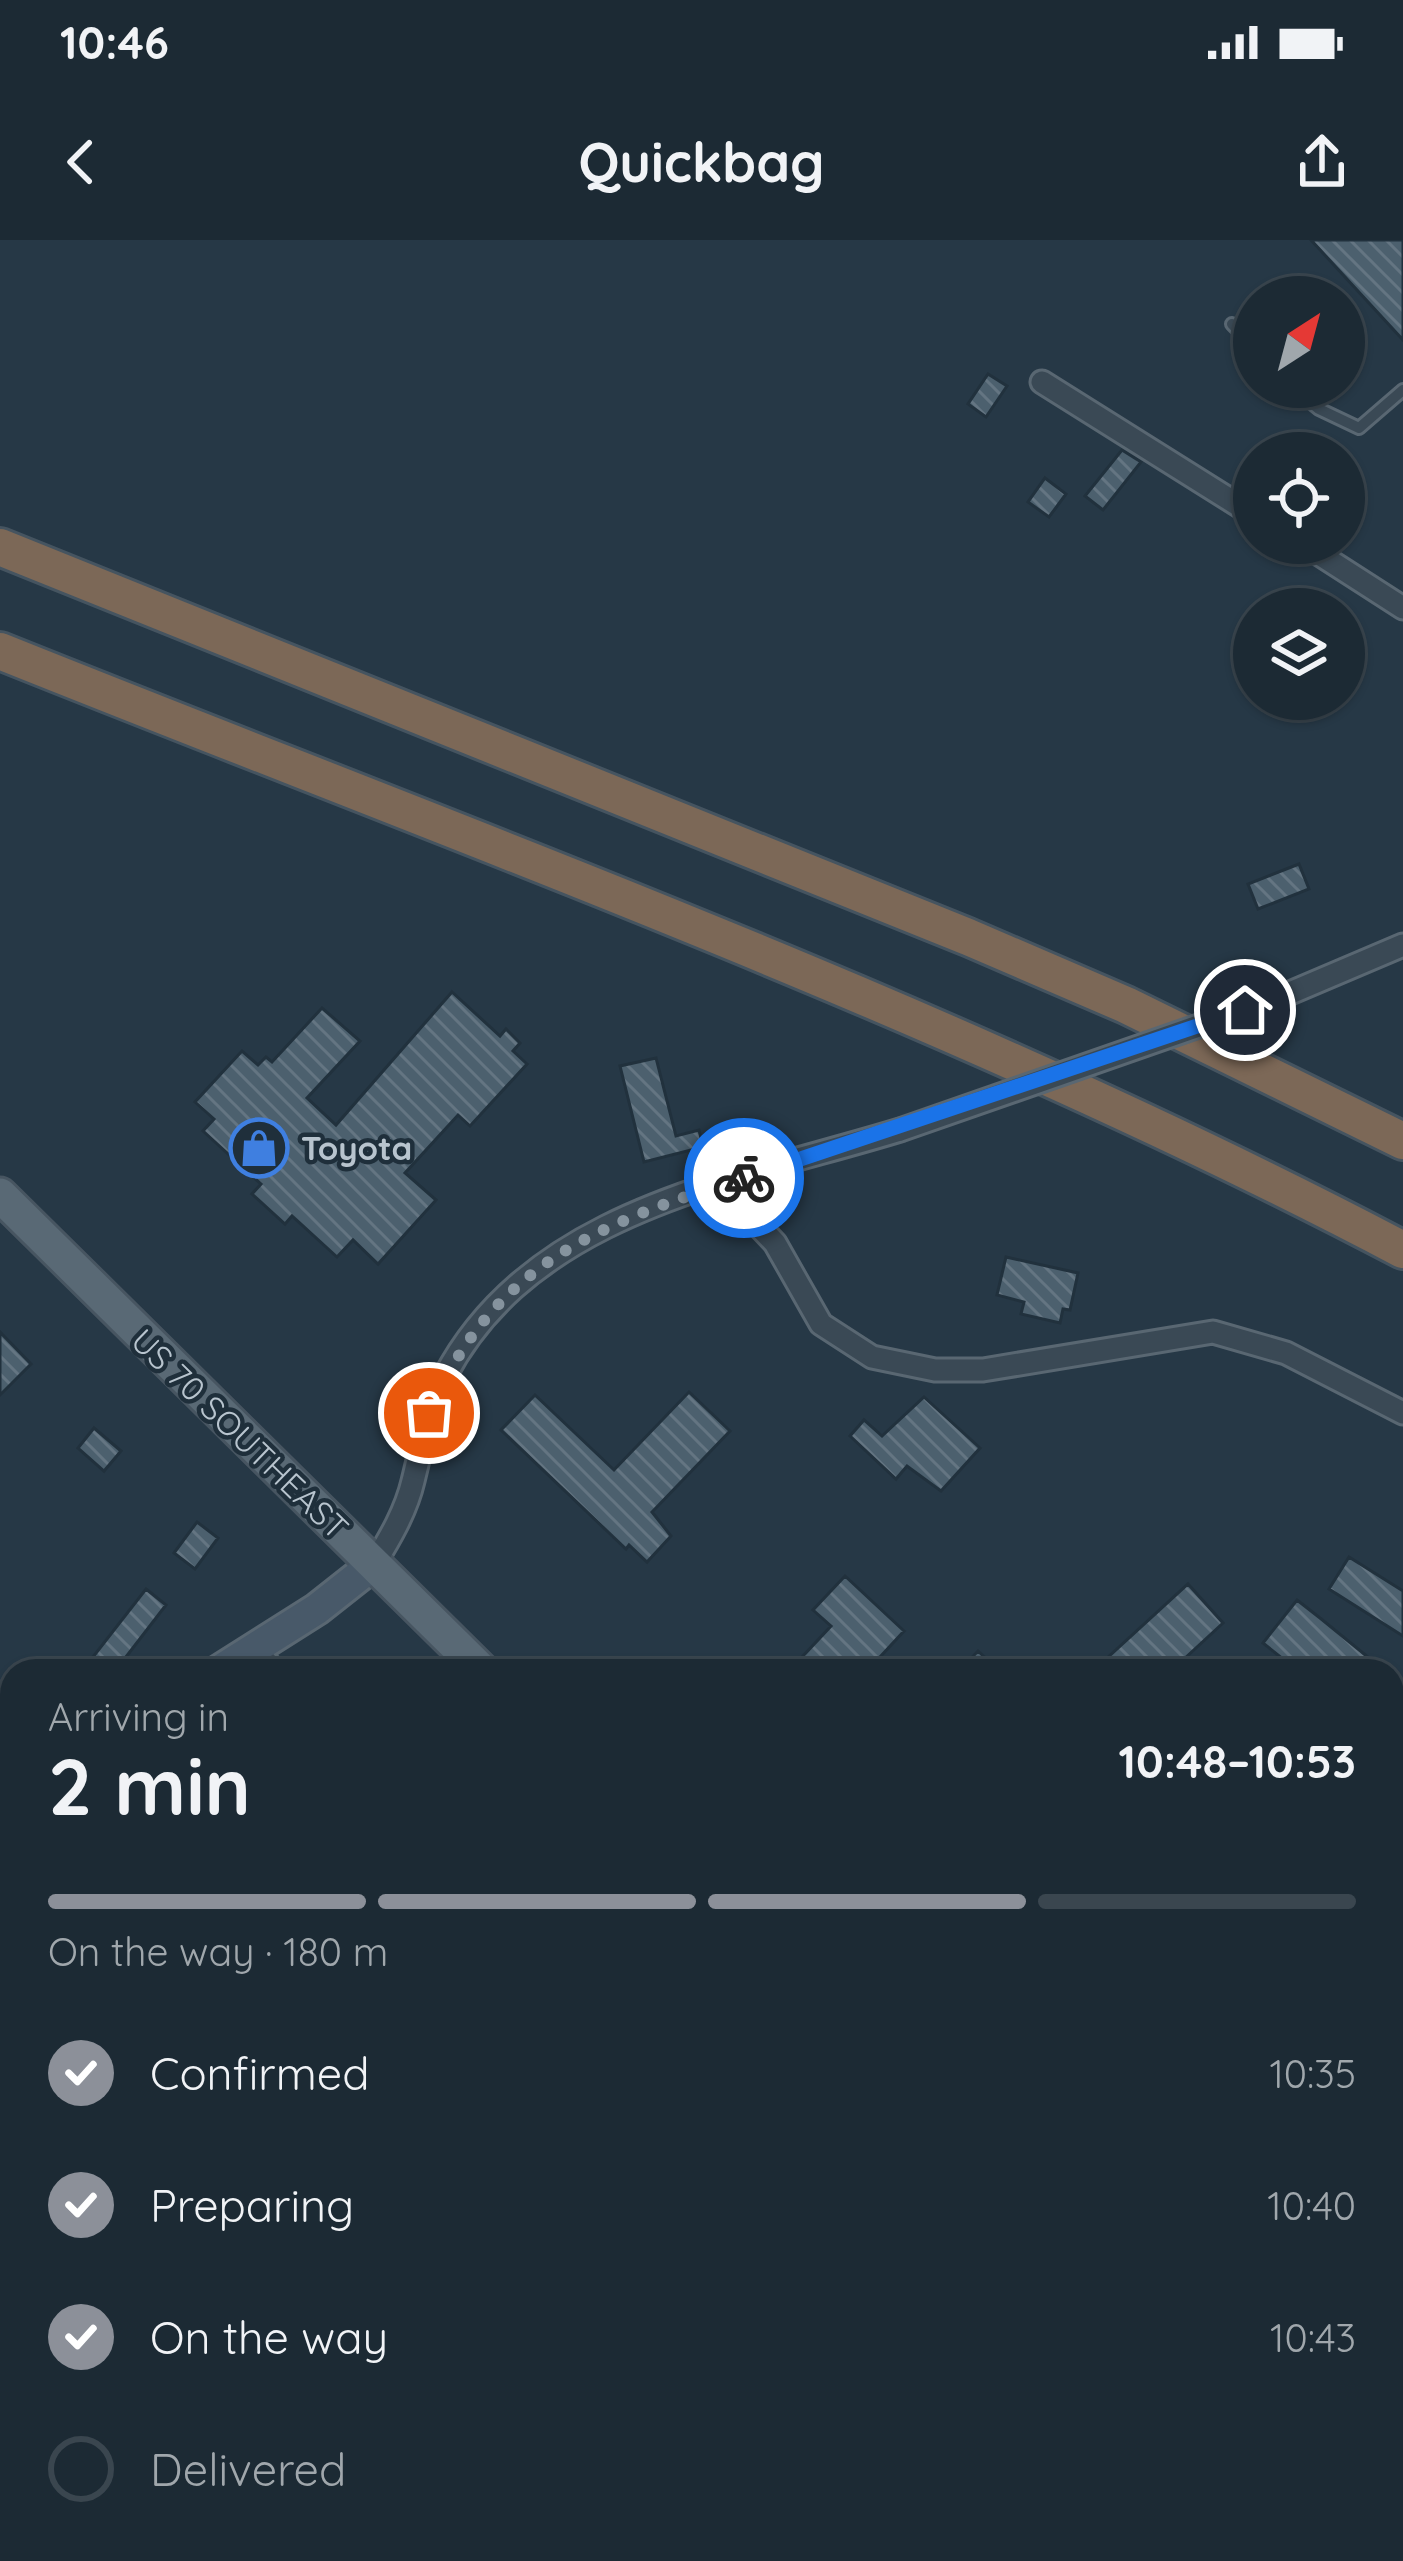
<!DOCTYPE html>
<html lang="en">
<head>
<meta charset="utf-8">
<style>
	body { margin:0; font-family:Quicksand,sans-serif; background:#25323c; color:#f1f3f6; height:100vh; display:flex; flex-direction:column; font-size:45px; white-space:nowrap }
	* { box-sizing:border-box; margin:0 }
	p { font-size:39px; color:#a0a7ac }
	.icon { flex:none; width:66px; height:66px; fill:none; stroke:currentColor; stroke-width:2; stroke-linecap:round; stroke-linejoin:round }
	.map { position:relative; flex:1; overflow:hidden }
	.sheet { position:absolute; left:0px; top:1419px; width:1404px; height:903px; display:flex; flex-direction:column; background:#1c2a34; border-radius:36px 36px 0 0; box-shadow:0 3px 9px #0004,0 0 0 3px #3a464f }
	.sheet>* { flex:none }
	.needle { width:78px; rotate:36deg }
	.buttons { position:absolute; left:1233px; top:36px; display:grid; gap:24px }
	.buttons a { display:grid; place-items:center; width:132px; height:132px; border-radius:50%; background:#1c2a34; box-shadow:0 3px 9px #0004,0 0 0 3px #3a464f; font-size:60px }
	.pin { position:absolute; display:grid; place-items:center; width:102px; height:102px; color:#fff; margin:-51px; border:6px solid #fff; border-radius:50%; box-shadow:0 3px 12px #0007 }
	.courier { position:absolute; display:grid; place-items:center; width:120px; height:120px; margin:-60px; border:9px solid #1a73e8; border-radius:50%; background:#fff; color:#222; box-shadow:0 3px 15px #0007 }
	.overview em { font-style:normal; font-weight:800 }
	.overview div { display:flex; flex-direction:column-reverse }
	.overview { display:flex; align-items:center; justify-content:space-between; height:204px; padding:0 48px }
	h1 { font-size:78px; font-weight:800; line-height:90px }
	.bar { display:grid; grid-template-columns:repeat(4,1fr); gap:18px 12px; align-content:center; height:144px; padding:0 48px }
	.bar i { height:15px; border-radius:9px; background:#3a464f }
	.bar .selected { background:#8c9099 }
	.bar p { grid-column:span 4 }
	ol { padding:0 48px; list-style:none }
	li { display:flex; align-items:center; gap:36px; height:132px }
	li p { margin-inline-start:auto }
	li .icon { padding:12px; border-radius:50%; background:#8c9099; color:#fff; stroke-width:4 }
	li:last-child { color:#a0a7ac }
	li i { width:66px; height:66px; border:6px solid #3a464f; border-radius:50% }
	.status { display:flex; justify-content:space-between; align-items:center; height:84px; padding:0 60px; background:#1c2a34; direction:ltr }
	.status svg { height:33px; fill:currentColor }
	header { display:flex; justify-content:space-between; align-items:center; height:156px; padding:0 48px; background:#1c2a34; font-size:54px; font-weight:800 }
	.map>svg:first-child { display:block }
</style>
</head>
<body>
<div class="status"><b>10:46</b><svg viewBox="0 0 49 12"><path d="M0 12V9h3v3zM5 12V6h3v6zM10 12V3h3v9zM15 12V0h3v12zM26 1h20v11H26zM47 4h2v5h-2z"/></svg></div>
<header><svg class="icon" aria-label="back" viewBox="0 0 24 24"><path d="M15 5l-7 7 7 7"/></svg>Quickbag<svg class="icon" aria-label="share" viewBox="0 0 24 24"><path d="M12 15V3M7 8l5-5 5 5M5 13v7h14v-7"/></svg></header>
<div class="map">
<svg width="1403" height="2321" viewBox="0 0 1403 2321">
	<defs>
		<pattern id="building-back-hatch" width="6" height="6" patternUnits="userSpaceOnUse" patternTransform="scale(3)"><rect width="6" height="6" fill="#4c606e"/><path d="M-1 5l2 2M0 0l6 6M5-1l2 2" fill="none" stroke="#647582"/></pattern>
	</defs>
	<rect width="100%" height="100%" fill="#263846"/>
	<path fill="url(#building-back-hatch)" stroke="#21313d" stroke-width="3" d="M1311,0H1403V100Z
		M988,134L1007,146L986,177L968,164Z
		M1122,210L1141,222L1103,270L1085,256Z
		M1045,238L1066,254L1049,277L1028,262Z
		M1299,624L1309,649L1258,669L1248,644Z
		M452,752L500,796L506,789L520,803L513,811L527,824L470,886L458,875L405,933L436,960L378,1024L353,1000L337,1017L292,976L285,984L252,954L261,944L203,891L214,879L195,862L242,811L258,825L266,817L272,822L322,768L360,801L307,858L336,885Z
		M656,818L676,896L699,890L703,907L644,922L620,826Z
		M1006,1017L1078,1033L1070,1070L1063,1069L1060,1083L1021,1074L1024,1062L997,1055Z
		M0,1092L31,1124L0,1155Z
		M689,1152L730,1191L652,1272L671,1296L647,1322L629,1305L626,1309L501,1190L535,1155L614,1230Z
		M924,1157L980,1208L941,1251L907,1226L896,1239L850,1196L864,1180L882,1196Z
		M94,1188L121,1211L104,1231L78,1208Z
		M197,1282L218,1298L195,1329L174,1313Z
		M1349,1317L1403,1351V1396L1329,1349Z
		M845,1336L904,1391L867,1431H789L831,1386L813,1370Z
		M1188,1344L1223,1383L1171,1431H1093Z
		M146,1349L166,1365L129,1413L115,1431H82Z
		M1297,1360L1320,1378L1385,1431H1298L1263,1403Z
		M978,1411L999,1431H959Z"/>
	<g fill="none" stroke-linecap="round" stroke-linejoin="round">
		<g stroke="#596772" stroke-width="16">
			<path id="lane" d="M1232,84L1254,107
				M1292,147L1319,169L1359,188L1403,150
				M260,1408L283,1431
				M1178,2321L1188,2310"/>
		</g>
		<g stroke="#596772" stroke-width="27">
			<path id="street" d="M1042,142L1254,275
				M1302,303L1403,368
				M1276,759L1403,705
				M720,945L775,1003L821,1084L872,1117L935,1130H983L1213,1092L1286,1113L1403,1173
				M374,1324C390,1298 406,1271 413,1241C422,1205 428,1170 445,1136C532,970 737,940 900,890
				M163,2310L170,2321"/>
		</g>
		<g stroke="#596772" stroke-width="36">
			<path id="secondary" d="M219,1431L317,1369L374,1324
				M0,1648L12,1633"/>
		</g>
		<g stroke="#475561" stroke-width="39">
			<path id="primary" d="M0,955L482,1431
				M1359,2310L1370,2321"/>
		</g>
		<g stroke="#455460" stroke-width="42">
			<path id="highway" d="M0,307L968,697L1126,765L1403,901
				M0,411C471,600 953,773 1403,1010"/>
		</g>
		<use href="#lane" stroke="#3a4955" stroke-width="10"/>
		<use href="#street" stroke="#3a4955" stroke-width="21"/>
		<use href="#secondary" stroke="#485969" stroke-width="30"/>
		<use href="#primary" stroke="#596975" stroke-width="33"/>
		<use href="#highway" stroke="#7c6857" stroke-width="36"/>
		<g stroke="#596772" stroke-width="27" stroke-linecap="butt">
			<path id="street-bridge" d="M900,890L1276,759"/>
		</g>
		<use href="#street-bridge" stroke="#3a4955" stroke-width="21"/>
	</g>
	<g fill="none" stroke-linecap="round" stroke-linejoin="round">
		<path stroke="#85939e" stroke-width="12" stroke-dasharray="0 21.6" d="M429,1173C492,1025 599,983 744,938"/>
		<path stroke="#1a73e8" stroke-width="15" d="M744,938L1245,770"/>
	</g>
	<defs>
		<g id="shop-ring" transform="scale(3)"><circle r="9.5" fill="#1f2f3b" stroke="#3f7fe0" stroke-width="1.5"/><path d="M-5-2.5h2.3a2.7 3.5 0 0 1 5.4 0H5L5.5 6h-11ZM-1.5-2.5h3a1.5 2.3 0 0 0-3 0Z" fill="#3f7fe0"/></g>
	</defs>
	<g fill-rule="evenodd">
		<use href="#shop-ring" x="259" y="908"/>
	</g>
	<g text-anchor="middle" stroke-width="9" stroke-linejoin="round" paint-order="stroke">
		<g font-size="33" font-weight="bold" fill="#b8c4ce" stroke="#1f2f3b" text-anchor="start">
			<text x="301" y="920">Toyota</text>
		</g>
		<g font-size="33" fill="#b8c4ce" stroke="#1f2f3b">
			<text transform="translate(240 1194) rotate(44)" y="12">US 70 SOUTHEAST</text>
		</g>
	</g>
</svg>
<div class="buttons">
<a><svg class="needle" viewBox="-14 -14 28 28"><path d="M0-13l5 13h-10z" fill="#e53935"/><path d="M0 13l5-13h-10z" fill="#a0a7ac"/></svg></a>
<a><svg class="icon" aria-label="locate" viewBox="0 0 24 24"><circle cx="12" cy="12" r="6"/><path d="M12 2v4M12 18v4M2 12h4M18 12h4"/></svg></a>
<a><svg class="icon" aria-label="layers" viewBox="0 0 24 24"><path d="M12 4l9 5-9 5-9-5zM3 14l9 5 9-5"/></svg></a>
</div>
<div class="pin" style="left:429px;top:1173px;background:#ea580c"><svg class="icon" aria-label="bag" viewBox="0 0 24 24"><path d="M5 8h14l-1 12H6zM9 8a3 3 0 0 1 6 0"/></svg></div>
<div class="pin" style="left:1245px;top:770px;background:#1f2937"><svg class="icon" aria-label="home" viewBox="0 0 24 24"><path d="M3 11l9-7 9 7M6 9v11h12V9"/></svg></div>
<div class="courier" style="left:744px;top:938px"><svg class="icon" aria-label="bike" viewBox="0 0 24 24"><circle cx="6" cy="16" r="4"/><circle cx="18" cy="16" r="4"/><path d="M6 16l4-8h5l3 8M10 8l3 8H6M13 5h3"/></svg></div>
<section class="sheet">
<div class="overview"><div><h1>2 min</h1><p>Arriving in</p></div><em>10:48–10:53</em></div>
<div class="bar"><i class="selected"></i><i class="selected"></i><i class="selected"></i><i></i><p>On the way · 180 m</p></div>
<ol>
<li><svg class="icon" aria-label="check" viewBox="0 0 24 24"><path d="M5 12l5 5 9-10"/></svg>Confirmed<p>10:35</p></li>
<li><svg class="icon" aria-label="check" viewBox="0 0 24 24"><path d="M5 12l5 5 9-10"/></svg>Preparing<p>10:40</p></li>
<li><svg class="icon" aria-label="check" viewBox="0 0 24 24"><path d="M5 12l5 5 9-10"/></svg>On the way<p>10:43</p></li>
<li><i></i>Delivered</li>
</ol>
</section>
</div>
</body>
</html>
